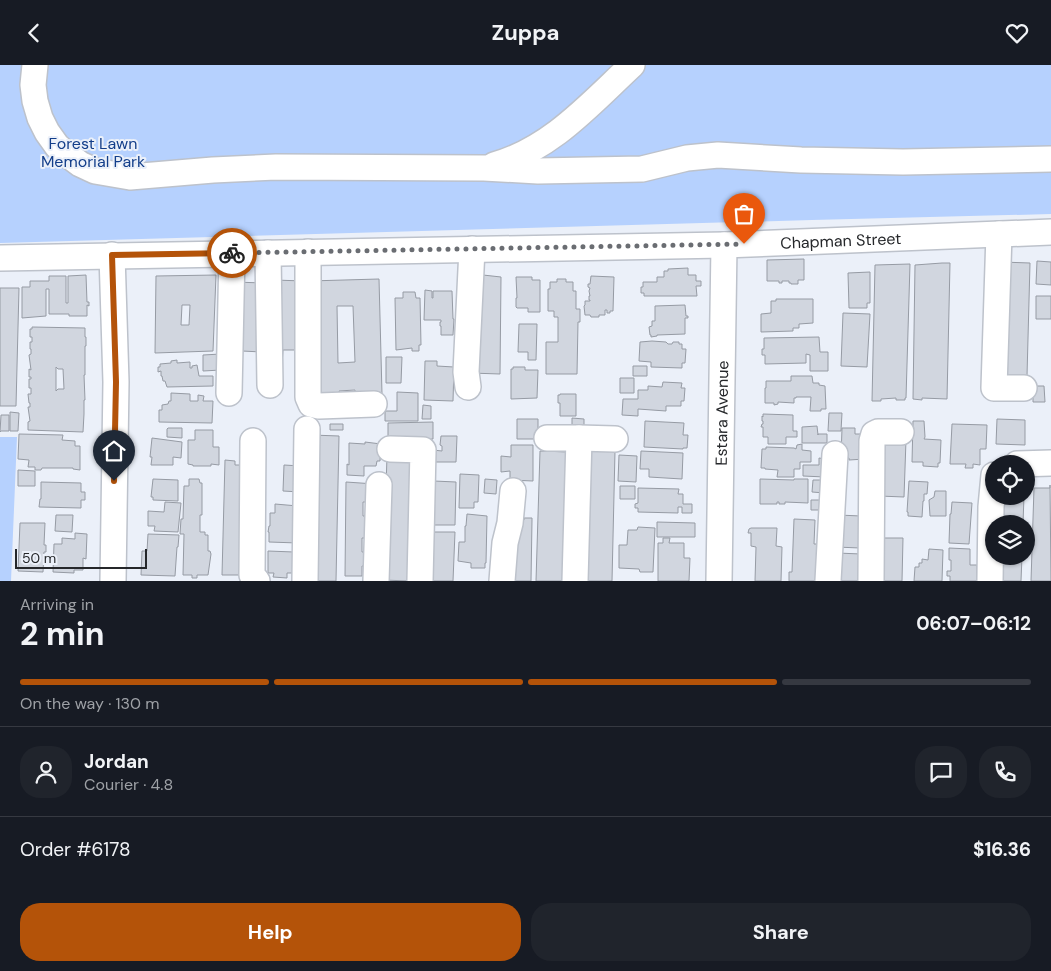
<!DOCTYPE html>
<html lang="en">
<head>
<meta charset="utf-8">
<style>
	body { margin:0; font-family:"DM Sans",sans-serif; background:#20242c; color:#f1f3f6; height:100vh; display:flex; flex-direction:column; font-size:19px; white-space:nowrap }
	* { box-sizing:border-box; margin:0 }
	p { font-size:16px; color:#9ea1a6 }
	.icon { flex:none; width:28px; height:28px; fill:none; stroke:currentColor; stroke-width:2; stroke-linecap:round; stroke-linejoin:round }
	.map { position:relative; height:516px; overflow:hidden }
	.drawer { display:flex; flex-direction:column; background:#171b24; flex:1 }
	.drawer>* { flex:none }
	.fabs { position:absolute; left:985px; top:390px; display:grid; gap:10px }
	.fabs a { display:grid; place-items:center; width:50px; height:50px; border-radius:50%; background:#171b24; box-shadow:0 1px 4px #0004; font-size:25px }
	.scale { position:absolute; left:15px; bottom:12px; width:132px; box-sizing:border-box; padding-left:5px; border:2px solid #25272a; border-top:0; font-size:14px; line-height:18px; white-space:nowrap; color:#25272a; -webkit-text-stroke:4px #ebf0f9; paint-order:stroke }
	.pin { position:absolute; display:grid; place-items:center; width:42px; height:42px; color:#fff; margin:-51px -21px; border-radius:50% 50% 50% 0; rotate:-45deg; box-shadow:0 0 5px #0007 }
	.pin .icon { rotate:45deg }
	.courier { position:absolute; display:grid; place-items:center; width:50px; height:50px; margin:-25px; border:4px solid #b45309; border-radius:50%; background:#fff; color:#222; box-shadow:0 1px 6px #0007 }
	.summary em { font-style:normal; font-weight:700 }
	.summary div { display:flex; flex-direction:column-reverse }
	.summary { display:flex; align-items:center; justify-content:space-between; height:85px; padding:0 20px }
	h1 { font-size:32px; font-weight:700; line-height:38px }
	.bar { display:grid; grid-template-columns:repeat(4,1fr); gap:8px 5px; align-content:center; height:60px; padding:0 20px }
	.bar i { height:6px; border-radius:4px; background:#363941 }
	.bar .active { background:#b45309 }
	.bar p { grid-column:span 4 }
	.line { display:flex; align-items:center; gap:12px; padding:0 20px; border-top:1px solid #363941 }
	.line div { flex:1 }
	.round { display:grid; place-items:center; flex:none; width:52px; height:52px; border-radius:20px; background:#20242c }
	.primary-button { display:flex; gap:10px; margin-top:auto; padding:10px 20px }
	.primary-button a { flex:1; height:58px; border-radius:20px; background:#b45309; color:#fff; font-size:20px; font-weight:700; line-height:58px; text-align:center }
	.primary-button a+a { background:#20242c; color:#f1f3f6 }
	header { display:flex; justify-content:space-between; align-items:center; height:65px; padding:0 20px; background:#171b24; font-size:22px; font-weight:700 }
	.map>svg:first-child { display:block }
</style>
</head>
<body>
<header><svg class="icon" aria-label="back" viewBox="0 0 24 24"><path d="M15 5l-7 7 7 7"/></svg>Zuppa<svg class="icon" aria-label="heart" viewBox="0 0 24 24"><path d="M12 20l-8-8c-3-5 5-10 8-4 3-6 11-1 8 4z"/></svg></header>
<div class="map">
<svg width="1051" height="516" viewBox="0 0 1051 516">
	<rect width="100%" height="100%" fill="#ebf0f9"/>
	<path fill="#b6d1fe" d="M0,0H1051V149L812,155L0,178Z
		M0,372H17L11,516H0Z"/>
	<path fill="#d1d6df" stroke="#969ba4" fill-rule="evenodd" d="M804,194V215H798V219H791V218H789V216H782V218H779V216H767V195Z
		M1037,196L1051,197V220L1036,219Z
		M1001,197L1030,198L1027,311L997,310Z
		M942,198H950L947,334L922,333V335L913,334L915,200Z
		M910,199L906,333H905V335H896V333L881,334V336H872L875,200Z
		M688,203V210H696V216H701V221H696L697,231H644V228H641V222H643V217H657V212H664V206H668V204Z
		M870,207V238H867V243H849L848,208Z
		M86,210L87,237H89V241L87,240V251H69V249H49V224H46V251L22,253V222H30V216H49V211H66V238H68V211Z
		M216,210L213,286L155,288L156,211ZM182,240H190L189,260H181Z
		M483,210L501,212L500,309L470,308L476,212H483Z
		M591,211L614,212L613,246H610V248H607V245H605V250H599V252H591L590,250H585L584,241L585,240V236H590V235H589V231H590L589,226L590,223L588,222V219H590Z
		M516,212H532V215H540V247H528V243H517L516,242V233H517Z
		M379,214L382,329L355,330V325L339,326L340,330L312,331L309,216ZM337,241H353L355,297L338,298Z
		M557,214H566V217H573V226H576V244H580V257H578L577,309H546V277H558V252H554V246H548V224H550V217H557Z
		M274,215L304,216L302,285H283L282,300H272Z
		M234,217L264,218L262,287L242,286Z
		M0,223H19L16,341H0Z
		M425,225L432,226V233H433V226H452L453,254H454L453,270H441V261H440V257H441V255H424Z
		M403,227H415L416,233H420L421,280H419V286H412V283L396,285L395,233H403Z
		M1036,231H1051V254H1036Z
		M776,234H813V258L799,259V263H793V266L761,267V249L771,248V236H776Z
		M685,240L686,251H688V253H685V269L657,270V271L651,272V270H650L649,262L652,261V256H655V241Z
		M843,248L870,249L867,302L841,301Z
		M519,259H537L536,295H528V287H518Z
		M32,262L85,263V272H86V281H85V310H84L85,335H84V349L83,367L28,365V357L30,356L28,342H30V338H29L28,329H31V323H29V314H31V312H29V304L31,305L29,290L31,289V284H30V277H32V272H30V264H32ZM56,302L58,304H63L64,324H58L56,326Z
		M819,272L820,287H828V306H810V290L806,289V298L765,299V290H762V284H764V273Z
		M652,276L666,277L668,279H672L673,277H679V279H682V284H686L685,298H682V303L651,302V297L639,296L640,277Z
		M221,289V305L203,306V290Z
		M386,292H402L401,318H386Z
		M177,295V298L190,297V303H192V301L197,300L199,311H213V321L167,322L165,316H163L162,311H161V306L158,307V302H160V299L171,298V296Z
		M425,296H437V301L454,302L453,336L424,335Z
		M633,301H647V311H633Z
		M513,302H525V305H538L537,333L511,334V304H513Z
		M791,311H812L813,318H819V320L825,321L826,344H821V346H810L811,332H796V333H794V338L778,337V339L774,340V338H765V323H766V316H791Z
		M620,313H634V328H620Z
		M663,317L682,318L681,323H685L684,336H681V341H666V346L638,344V351L622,350L623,334H638V325H648V321L662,322Z
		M1033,321H1044L1045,337H1033Z
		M397,327L418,328V356H385V346H397Z
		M171,328L190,329V336H198V330L204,331L203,336H213L212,358L159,357V345H162V340L168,339L169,336H171Z
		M560,329H576V351H560V338H558V330H560Z
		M423,340L431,341V354H422Z
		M10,347L19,348L18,366H10Z
		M829,348H842L841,366H828Z
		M763,349L793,350V366H797V372H786V379H768V372H763V362H761L762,359H763V356H762V351L763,352Z
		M1,350H9V366H1L0,367Z
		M572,353L584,354V368L572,367Z
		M517,354H538V374H517Z
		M997,354L1025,355V380L996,379Z
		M645,356L684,358L683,370H688L687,383H683V384L644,382Z
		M913,356H924L925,372L924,374L941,375L940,398H938V402L923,401V397H912Z
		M433,357V374L388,378V358Z
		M330,359H343V365H330Z
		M952,359L987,360L986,384H980V400L973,399V403H965L966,399H950Z
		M817,361L818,370V369H827V378H802V362Z
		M168,363H182V373L167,372V364Z
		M842,363H855V369H865V394L849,395V393H841Z
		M195,365H213V382H219V400L211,399V401H193V400L188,399V375H195Z
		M19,369L63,370L62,375L75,376V381H80V405L73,404V403H42L41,405H35V402H28L29,395L18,394Z
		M312,370L339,371L336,516H307Z
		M441,371H457L456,397H433V385L442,386V381L440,380Z
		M152,373L182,377L181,393L173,392V400H151L152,392H150Z
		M875,375H906L904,432L879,431Z
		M365,377L381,379L380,396H377L376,401H364V411L347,410V399L349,400V378L365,379Z
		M802,379V385L811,386V397H800V404H794V412H777L778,405L765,404V403H761L762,384H766V382L794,383L796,384L797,380Z
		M511,380H533V416L510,415V406L501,407V391L511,392Z
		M585,385L615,386L612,516H583Z
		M540,386L569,387L566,516H536Z
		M641,386L683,388L682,414L649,412V404H640Z
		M619,390L637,391L636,417L618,416Z
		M387,391L418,392L409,516L383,515Z
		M819,393L825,394V412L803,411V400H819Z
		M225,395L235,396V400H246L242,510H222Z
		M284,400L301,401L300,427L283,426Z
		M18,405L35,406V421H18Z
		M460,409L479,410L478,437H474V443H459Z
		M153,414L178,415V436L153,435V432H151Z
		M189,414H199L200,418H202V450H200V467H205V470H208V486H210L211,489L208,510H197V513H192V510H183L184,469H180L181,454H183L184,421H189Z
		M485,414L497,415L496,429L484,428Z
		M760,414L794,415V414H808V438L785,437V439H779V437H777V439H760Z
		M813,415H825V428L812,427Z
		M434,416L456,417L455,460H433Z
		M909,416L928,417L927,429H924V436H923L922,452L908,451V447H907Z
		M41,417L81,418V427H85V435H81V443L39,442L40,434H41Z
		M346,417L375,419L366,437H363V451H366V473H362V487H366V501H362V511H345Z
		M1050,420L1051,516H1031L1034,423H1050Z
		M620,421H635V434H620Z
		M638,423L679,424L678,429H683V439H692V448H682V442H678V448L638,447V443H635V439L638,438Z
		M935,426H946V451H930L929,435L934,432Z
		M995,431H1024L1023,459H994Z
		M811,435H825V445H811Z
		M165,437L181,438L178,467L154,466L155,461H148V446L164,447Z
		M952,437L972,438L969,479L949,478L950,449H951Z
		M275,439L298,441V478L269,477V467H268L269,461H270V448H275Z
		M467,449L487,451L486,498H485V503H471V498L458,496L459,477H465V461H466Z
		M56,450H73L72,467L55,466Z
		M838,450L861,451L860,483L836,482Z
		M524,453H532V455L531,516H506L515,455H524Z
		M794,454L815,455L814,479H817V492H825L824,516H789V507H792Z
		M657,457L695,458V472H657Z
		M20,458H45L44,480H46V487H44L43,507L18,506Z
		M638,462L655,463L653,507H640L639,504L619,503V480H627L628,465H637Z
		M751,463H777L776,481L782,482L781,516H755L756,482L751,481V468H748L749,464Z
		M432,467H455L453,516H428Z
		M75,468L87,469L86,494L83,493V505H74V508L53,507L54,479H62V473L75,474Z
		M148,469L179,470L178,482H177L175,511L141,510L142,486H147Z
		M663,473H670L669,478H684V493H690L689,516H658V478H663Z
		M883,473H903L902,516H876Z
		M949,483L970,484V500H977V516H950V511H947V506H951V495H949Z
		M929,484L943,485L942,516H914L915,502H919V498H922V494L928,495Z
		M268,486L294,487L293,508H287V513L273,512L274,508H268Z
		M837,488L861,489L859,516H835Z
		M994,491H1022L1021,516H992Z"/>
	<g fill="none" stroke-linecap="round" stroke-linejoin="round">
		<g stroke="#bdc2cb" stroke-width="28">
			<g id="minor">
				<path d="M35,0L33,20L35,36L40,53L47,67L57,81L68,90L80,99L95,106L130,112L213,105L276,102L484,103L538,106L642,104L687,93L718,90L801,95L903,97L1051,94"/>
				<path d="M494,100C551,84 590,39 632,0"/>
				<path d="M999,169L994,323H1024"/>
				<path d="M308,187V332L311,339L319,341L374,339"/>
				<path d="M268,188L270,320"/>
				<path d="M112,190L116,317L113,516"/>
				<path id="s1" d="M0,193L724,180L1051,167"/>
				<path d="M468,322L466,307L472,184"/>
				<path d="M229,328L232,188"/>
				<path d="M547,373H579L575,516"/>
				<path d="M579,373L615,374"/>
				<path d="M253,376L252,510L257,516"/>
				<path d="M390,384L423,385L420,516"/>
				<path d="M1017,399L1051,398"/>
				<path d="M305,516L307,364"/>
				<path d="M376,516L379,420"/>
				<path d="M502,516L505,478L510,458L513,426"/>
				<path id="s2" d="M719,516L724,180"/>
				<path d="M828,516L835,389"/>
				<path d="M871,516L872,376L874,369L878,367H901"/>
				<path d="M990,516L991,442L994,410"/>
			</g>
		</g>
		<use href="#minor" stroke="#fff" stroke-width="25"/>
	</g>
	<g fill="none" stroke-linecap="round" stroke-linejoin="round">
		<path stroke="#6a6d72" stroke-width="5" stroke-dasharray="0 9" d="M232,188L744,179"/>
		<path stroke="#b45309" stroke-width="6" d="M114,416L116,317L112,190L232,188"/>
	</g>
	<g text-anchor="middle" stroke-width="4" stroke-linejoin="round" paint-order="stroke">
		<g font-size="16" fill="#133e8a" stroke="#ebf0f9">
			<text x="93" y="84">Forest Lawn<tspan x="93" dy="18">Memorial Park</tspan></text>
		</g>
		<g font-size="16" fill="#25272a" stroke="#ebf0f9">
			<text dy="6" stroke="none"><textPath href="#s1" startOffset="841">Chapman Street</textPath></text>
			<text dy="6" stroke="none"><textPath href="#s2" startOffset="168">Estara Avenue</textPath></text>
		</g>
	</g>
</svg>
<div class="fabs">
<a><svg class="icon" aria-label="locate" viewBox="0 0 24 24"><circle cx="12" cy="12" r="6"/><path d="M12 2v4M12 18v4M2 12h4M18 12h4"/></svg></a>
<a><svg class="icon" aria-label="layers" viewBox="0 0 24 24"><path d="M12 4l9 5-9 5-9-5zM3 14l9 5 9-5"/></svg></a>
</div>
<div class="scale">50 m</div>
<div class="pin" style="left:744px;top:179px;background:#ea580c"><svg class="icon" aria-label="bag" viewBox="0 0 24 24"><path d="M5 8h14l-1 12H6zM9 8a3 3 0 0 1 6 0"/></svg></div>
<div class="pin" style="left:114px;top:416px;background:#1f2937"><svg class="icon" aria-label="home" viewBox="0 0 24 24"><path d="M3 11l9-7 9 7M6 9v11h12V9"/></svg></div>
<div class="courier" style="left:232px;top:188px"><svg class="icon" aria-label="bike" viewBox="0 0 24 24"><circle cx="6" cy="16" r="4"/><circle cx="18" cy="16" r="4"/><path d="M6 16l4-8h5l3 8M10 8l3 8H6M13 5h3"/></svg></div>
</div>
<section class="drawer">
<div class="summary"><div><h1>2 min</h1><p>Arriving in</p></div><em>06:07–06:12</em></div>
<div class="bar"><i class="active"></i><i class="active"></i><i class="active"></i><i></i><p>On the way · 130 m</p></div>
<div class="line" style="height:90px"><a class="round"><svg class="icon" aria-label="person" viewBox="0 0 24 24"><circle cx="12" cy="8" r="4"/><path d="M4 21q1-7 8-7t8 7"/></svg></a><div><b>Jordan</b><p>Courier · 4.8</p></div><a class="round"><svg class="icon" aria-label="chat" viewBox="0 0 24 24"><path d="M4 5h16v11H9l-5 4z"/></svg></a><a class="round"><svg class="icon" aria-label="phone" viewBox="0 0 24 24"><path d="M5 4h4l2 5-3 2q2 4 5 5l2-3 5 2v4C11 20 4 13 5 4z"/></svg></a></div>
<div class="line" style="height:65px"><div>Order #6178</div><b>$16.36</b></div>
<div class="primary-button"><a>Help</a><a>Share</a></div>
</section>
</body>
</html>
